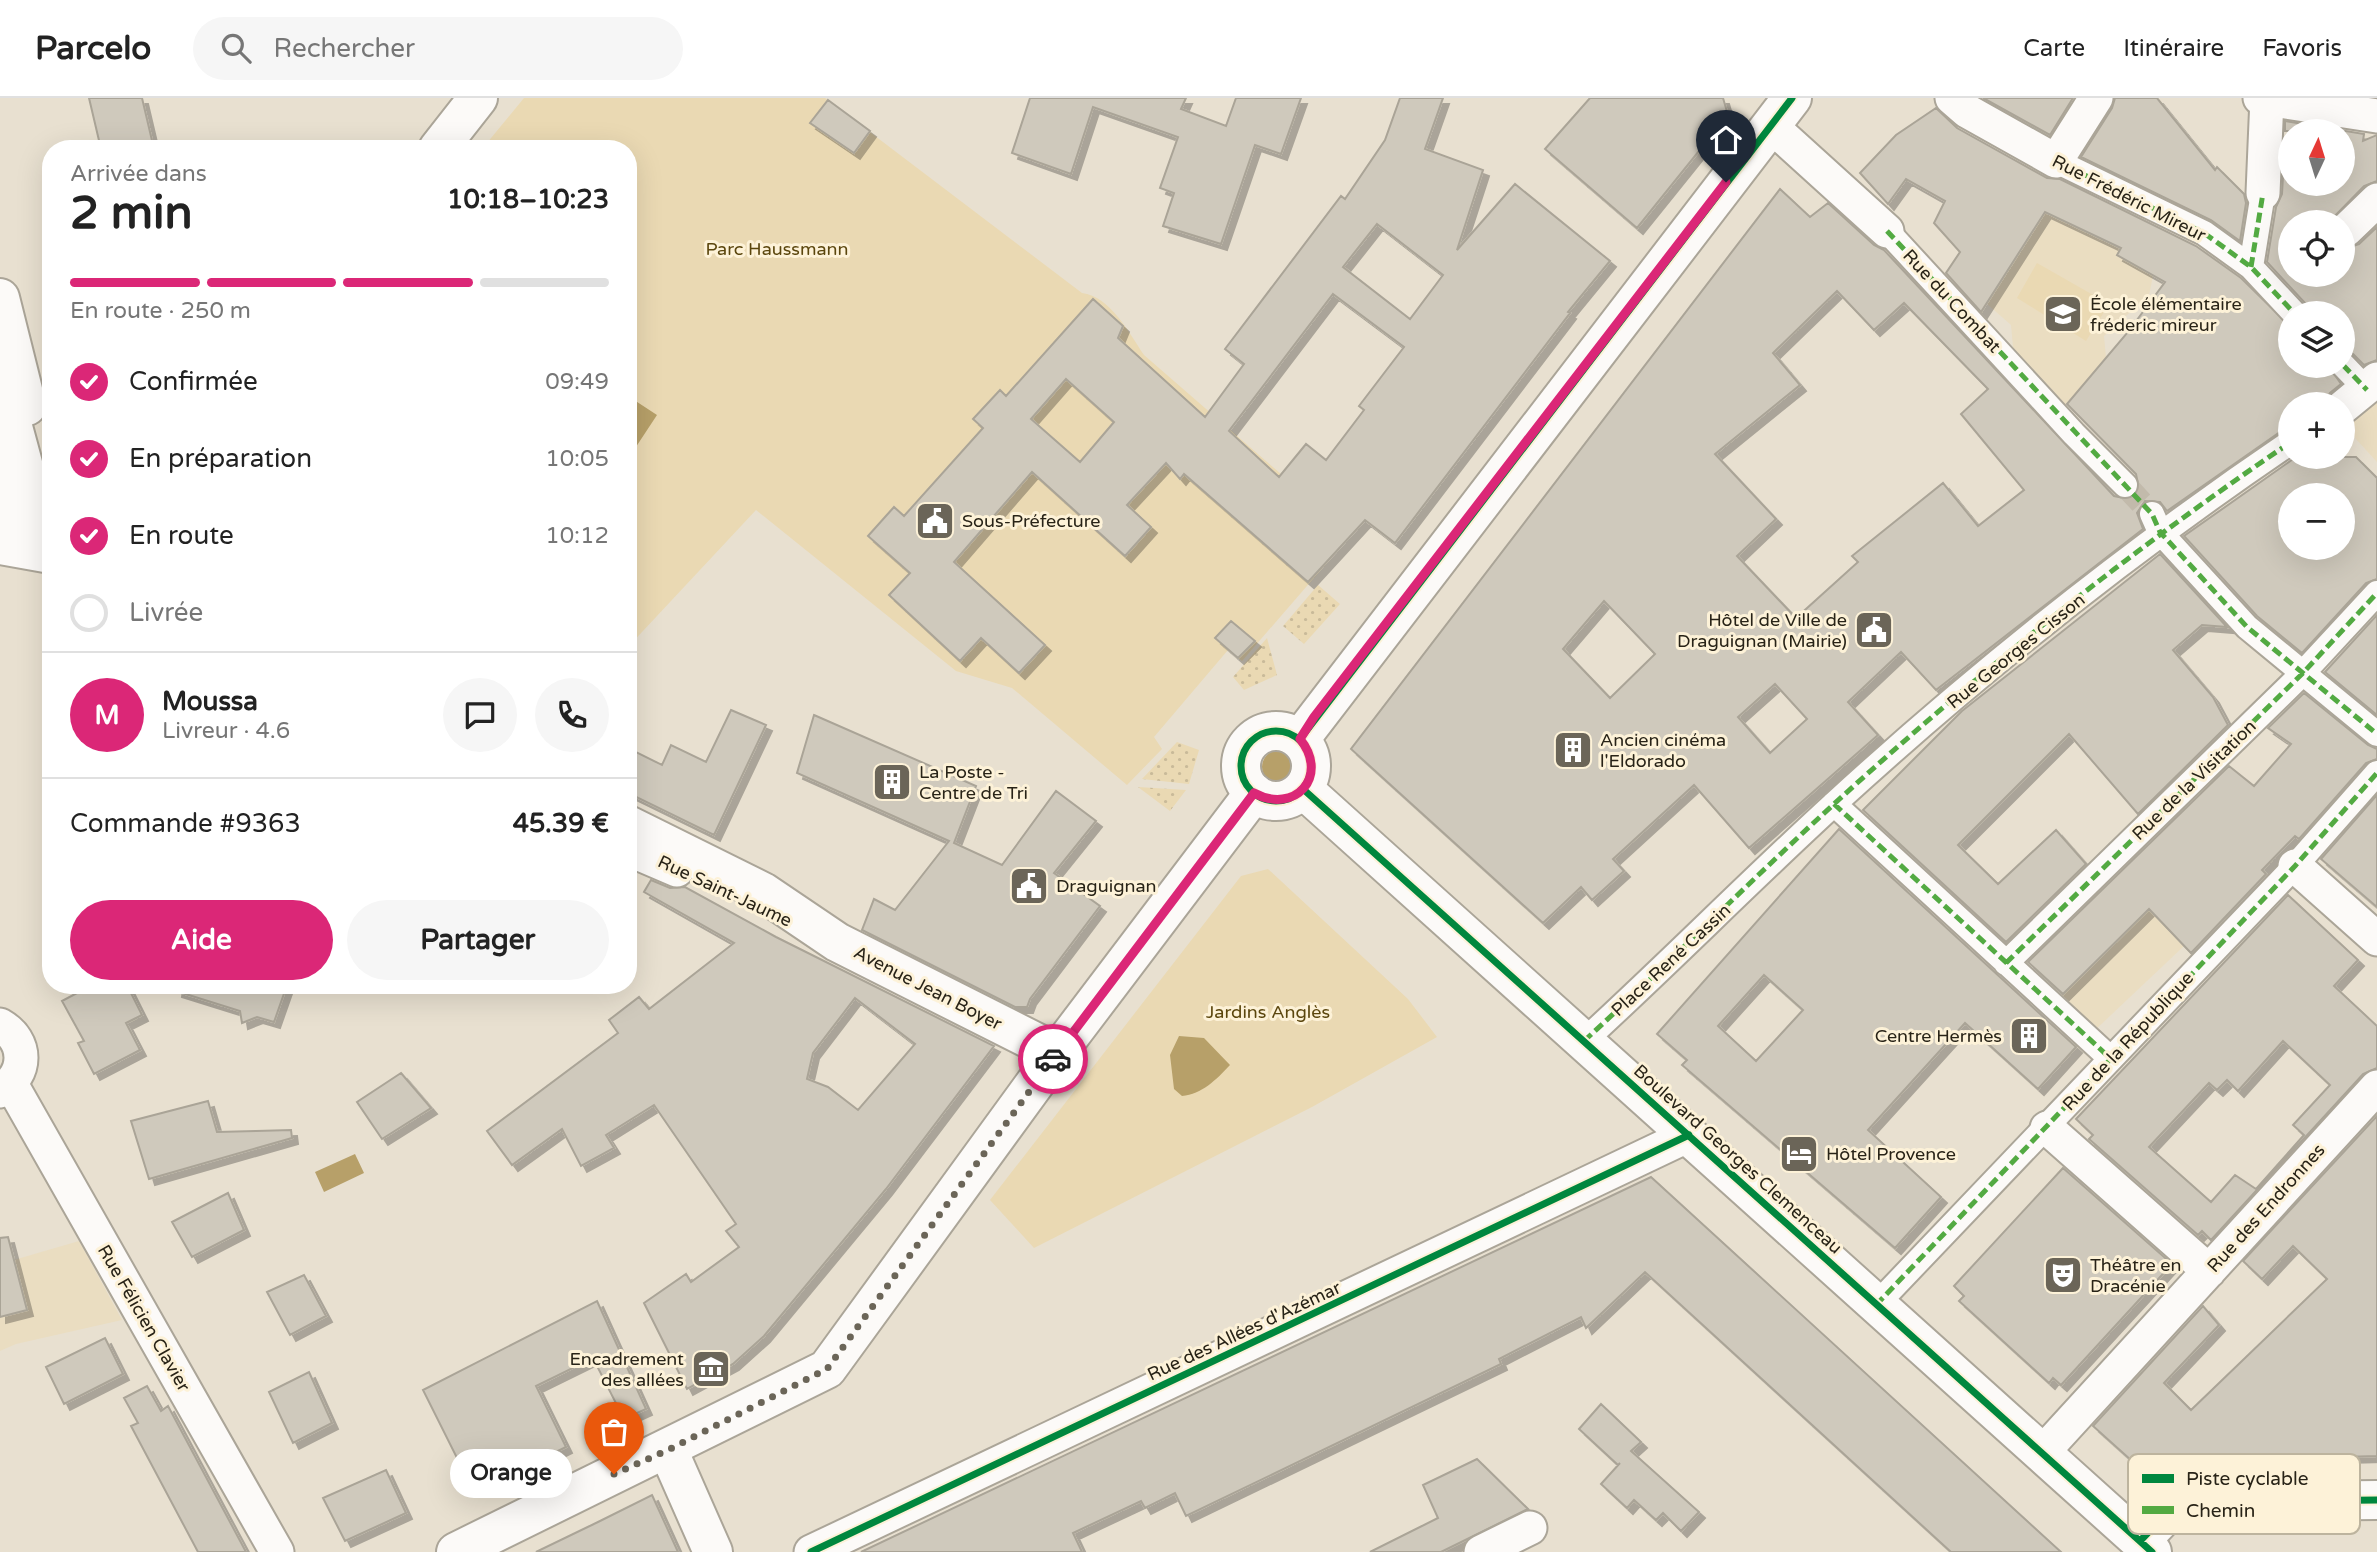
<!DOCTYPE html>
<html lang="fr">
<head>
<meta charset="utf-8">
<style>
	body { margin:0; font-family:"Varela Round",sans-serif; background:#f6f6f6; color:#222; height:100vh; display:flex; flex-direction:column; font-size:26px; white-space:nowrap }
	* { box-sizing:border-box; margin:0 }
	p { font-size:23px; color:#767676 }
	.icon { flex:none; width:38px; height:38px; fill:none; stroke:currentColor; stroke-width:2; stroke-linecap:round; stroke-linejoin:round }
	.map { position:relative; flex:1; overflow:hidden }
	.panel { position:absolute; left:42px; top:42px; width:595px; height:854px; display:flex; flex-direction:column; background:#fff; border-radius:28px; box-shadow:0 7px 28px #0002 }
	.panel>* { flex:none }
	.needle { width:46px; rotate:4deg }
	.tools { position:absolute; left:2278px; top:21px; display:grid; gap:14px }
	.tools a { display:grid; place-items:center; width:77px; height:77px; border-radius:50%; background:#fff; box-shadow:0 7px 28px #0002; font-size:35px }
	.pin { position:absolute; display:grid; place-items:center; width:60px; height:60px; color:#fff; margin:-72px -30px; border-radius:50% 50% 50% 0; rotate:-45deg; box-shadow:0 0 7px #0007 }
	.pin .icon { rotate:45deg }
	.courier { position:absolute; display:grid; place-items:center; width:70px; height:70px; margin:-35px; border:5px solid #db2777; border-radius:50%; background:#fff; color:#222; box-shadow:0 2px 9px #0007 }
	.bubble { position:absolute; height:49px; border-radius:24px; background:#fff; box-shadow:0 7px 28px #0002; font-size:23px; font-weight:800; line-height:49px; text-align:center }
	.head em { font-style:normal; font-weight:800 }
	.head div { display:flex; flex-direction:column-reverse }
	.head { display:flex; align-items:center; justify-content:space-between; height:119px; padding:0 28px }
	h1 { font-size:46px; font-weight:800; line-height:52px }
	.bar { display:grid; grid-template-columns:repeat(4,1fr); gap:10px 7px; align-content:center; height:84px; padding:0 28px }
	.bar i { height:9px; border-radius:5px; background:#e0e0e0 }
	.bar .active { background:#db2777 }
	.bar p { grid-column:span 4 }
	.line { display:flex; align-items:center; gap:18px; padding:0 28px; border-top:2px solid #e0e0e0 }
	.line div { flex:1 }
	.round { display:grid; place-items:center; flex:none; width:74px; height:74px; border-radius:37px; background:#f6f6f6 }
	ol { padding:0 28px; list-style:none }
	li { display:flex; align-items:center; gap:21px; height:77px }
	li p { margin-inline-start:auto }
	li .icon { padding:7px; border-radius:50%; background:#db2777; color:#fff; stroke-width:4 }
	li:last-child { color:#767676 }
	li i { width:38px; height:38px; border:4px solid #e0e0e0; border-radius:50% }
	.primary-button { display:flex; gap:14px; margin-top:auto; padding:14px 28px }
	.primary-button a { flex:1; height:80px; border-radius:42px; background:#db2777; color:#fff; font-size:28px; font-weight:800; line-height:80px; text-align:center }
	.primary-button a+a { background:#f6f6f6; color:#222 }
	header { display:flex; align-items:center; gap:42px; box-sizing:border-box; height:98px; padding:0 35px; background:#fff; border-bottom:2px solid #e0e0e0 }
	header strong { font-size:33px }
	nav { display:flex; gap:38px; margin-inline-start:auto; font-size:24px }
	.search { width:490px; height:63px; background:#f6f6f6; display:flex; align-items:center; gap:18px; box-sizing:border-box; padding:0 24px; border-radius:38px; color:#767676; font-size:26px }
	.map>svg:first-child { display:block }
</style>
</head>
<body>
<header>
<strong>Parcelo</strong>
<div class="search"><svg class="icon" aria-label="search" viewBox="0 0 24 24"><circle cx="10" cy="10" r="6"/><path d="M15 15l6 6"/></svg>Rechercher</div>
<nav><a>Carte</a><a>Itinéraire</a><a>Favoris</a></nav>
</header>
<div class="map">
<svg width="2377" height="1454" viewBox="0 0 2377 1454">
	<defs>
		<pattern id="grass-dots" width="8" height="8" patternUnits="userSpaceOnUse" patternTransform="scale(1.75)"><rect width="8" height="8" fill="#ead9b3"/><path d="M2 2h.1M6 6h.1" fill="none" stroke="#c9ba99" stroke-width="1.8" stroke-linecap="round"/></pattern>
		<filter id="shadow"><feDropShadow dx="6" dy="6" stdDeviation="0" flood-color="#0004"/></filter>
	</defs>
	<rect width="100%" height="100%" fill="#e8e0d0"/>
	<path fill="#eaddc1" d="M2045,114L2121,150L2118,157L2153,178L2149,197L2104,238L2106,260L2063,310L2014,260L2011,227L1986,205Z
		M2377,277V364L2343,327V307Z
		M2149,811L2184,848L2092,935L2058,900Z
		M79,1143L122,1222L16,1246L0,1253V1166Z"/>
	<path fill="url(#grass-dots)" d="M1318,487L1340,506L1304,546L1283,528Z
		M1267,540L1277,577L1244,592L1233,579Z
		M1177,644L1199,652L1189,686L1142,681Z
		M1138,689L1186,692L1170,713Z"/>
	<path fill="#ead9b3" d="M524,0H825L1082,195C1110,198 1130,236 1144,257L1351,437L1242,563L1228,552L1154,639L1162,651L1127,687L1012,590L956,573L756,412L628,549V51H482Z
		M2037,165L2109,206L2086,243L2017,200Z
		M1268,771L1408,901L1437,939L1312,1009L1034,1150L990,1102L1241,778Z"/>
	<path fill="#b7a069" d="M628,298L657,317L628,361Z
		M1262 669a17 17 0 1 1 34 0a17 17 0 1 1-34 0Z
		M1179,938L1204,940L1230,967C1216,982 1202,996 1182,998L1174,991L1170,957Z
		M355,1056L364,1075L324,1094L315,1074Z"/>
	<path fill="#cfc9bc" stroke="#aaa497" stroke-width="2" fill-rule="evenodd" filter="url(#shadow)" d="M89,0H142L154,51H101Z
		M1030,0H1186L1181,11L1226,28L1236,0H1301L1281,56L1255,47L1221,146L1163,128L1174,95L1160,90L1178,39L1093,9L1071,76L1012,55Z
		M1400,0H1443L1425,51L1483,72L1457,152L1515,86L1610,163L1568,214L1570,215L1395,445L1365,422L1308,484L1184,376L1180,381L1166,365L1127,407L1151,429L1125,458L1032,374L954,464L1045,547L1019,575L981,540L960,563L889,497L910,475L868,438L894,409L904,418L983,330L973,321L1000,292L1006,298L1093,201L1123,228L1118,240L1205,319L1244,266L1225,251L1341,98L1345,101L1385,42ZM1377,126L1443,177L1410,221L1343,169ZM1333,196L1404,249L1359,308L1364,312L1326,362L1306,346L1279,379L1229,333ZM1066,281L1114,324L1080,364L1031,321Z
		M1590,0H1723L1728,17L1637,130L1545,51Z
		M1983,0H2073L2050,37Z
		M2115,0H2157L2215,72L2217,69L2244,96L2246,105L2240,143L2211,122L2081,59L2112,10Z
		M828,2L870,33L854,55L810,25Z
		M1936,10L1957,30L2047,80L2060,81L2196,148L2241,180L2291,229V268H2329L2341,286L2330,295L2324,306H2291V329L2283,332L2167,413L2160,404L2145,403L2137,415L2143,431L1936,592L1901,554L1848,604L1878,637L1749,750L1694,687L1613,761L1624,773L1592,802L1581,789L1543,825L1351,651L1780,91L1810,119L1828,105L1874,147L1884,152L2114,398L2128,401L2139,391L2136,376L2067,306L2128,234L2165,184L2117,157L2121,150L2045,114L1981,214L1946,175L1960,154L1934,125L1945,103L1906,81L1888,106L1860,75L1896,37ZM1837,193L1874,232L1904,205L1988,291L1961,316L2024,392L1978,428L1943,385L1852,458L1858,464L1796,520L1737,458L1776,421L1715,356L1800,287L1773,255ZM1604,503L1655,556L1610,600L1563,551ZM1775,586L1807,621L1770,655L1738,619Z
		M2285,23L2364,36L2363,43L2377,37V83L2364,88L2329,124H2291V177H2343V151L2359,146L2377,129V262L2364,267L2353,256L2343,253V215H2308L2305,205L2267,164L2276,109L2282,96L2284,60H2291V86H2343V33H2285Z
		M2296,359H2356L2377,380V481L2366,485L2302,555L2257,518L2184,438ZM2291,397H2343V450H2291Z
		M2160,456L2227,529L2202,527L2173,552L2213,599L2228,627L2138,716L2069,636L1958,747L1998,786L2056,732L2086,766L2006,844L1863,712L1962,613Z
		M2377,517V617L2325,574Z
		M1231,523L1255,543L1238,560L1215,540Z
		M2304,595L2368,647L2377,651V661L2366,665L2299,741L2295,738L2262,772L2266,776L2191,855L2149,811L2063,896L2028,864L2229,668L2254,688L2291,646L2268,630Z
		M731,612L766,627L714,737L628,695V650L662,667L671,647L706,664Z
		M814,617L976,688L954,745L1002,767L1056,693L1096,723L1054,775L1100,808L1030,901L1027,909H1015L862,832L874,801L895,812L949,743L797,675Z
		M2377,697V809L2321,761Z
		M1839,731L2076,949L2038,991L1965,925L1868,1032L1941,1099L1895,1150L1682,967L1687,962L1657,936ZM1764,877L1803,912L1756,963L1718,928Z
		M651,782L670,790L685,789L776,839L994,948L886,1091L764,1238L733,1266L687,1291L644,1205L686,1176L691,1184L739,1149L726,1133L736,1126L654,1007L606,1037L614,1050L581,1068L562,1031L512,1067L487,1033L618,935L609,922L639,899L649,911L734,845L644,794ZM855,900L915,946L858,1012L828,989L807,981L813,955Z
		M2288,797L2358,862L2334,888L2377,928V970L2363,976L2211,1142L2202,1133L2198,1137L2089,1041L2093,1037L2076,1021ZM2283,943L2330,987L2293,1027L2304,1037L2256,1091L2235,1077L2211,1104L2149,1049L2209,985L2217,992L2227,982L2238,993Z
		M92,887H127L142,917L126,925L140,952L94,976L78,945L84,943L62,903Z
		M177,887H287L274,924L257,919L242,925L240,913L176,893Z
		M401,975L431,1010L382,1041L357,1004Z
		M208,1003L217,1034L291,1032L292,1040L149,1081L131,1023Z
		M2377,1018V1358L2193,1363L2195,1358L2132,1363L2093,1328L2203,1208L2219,1227L2164,1285L2191,1312L2327,1181L2293,1148L2262,1181L2243,1163Z
		M2063,1070L2172,1166L2061,1287L2053,1280L2049,1285L1959,1203L1964,1198L1954,1188Z
		M1651,1079L2061,1454H1951L1645,1174L1586,1230L1581,1219L1499,1261L1501,1266L1186,1418L1175,1395L1145,1410L1141,1403L1073,1435L1082,1454H861Z
		M228,1095L244,1132L192,1159L172,1124Z
		M8,1139L27,1212L0,1219V1140Z
		M304,1177L326,1218L290,1237L267,1194Z
		M597,1203L646,1311L624,1321L593,1260L536,1288L566,1349L495,1384L487,1370L467,1380L423,1292Z
		M105,1240L123,1276L64,1306L46,1269Z
		M309,1274L332,1325L293,1345L269,1294Z
		M147,1288L161,1313L168,1308L246,1454H198L131,1328L138,1325L124,1300Z
		M1601,1306L1641,1344L1631,1353L1699,1414L1681,1433L1663,1415L1656,1422L1634,1402L1627,1410L1601,1386L1620,1365L1618,1367L1579,1331Z
		M1477,1361L1528,1411L1441,1454H1370L1438,1420L1423,1387Z
		M386,1372L406,1415L345,1443L323,1400Z
		M652,1397L678,1454H536L598,1424Z"/>
	<g fill="none" stroke-linecap="round" stroke-linejoin="round">
		<path stroke="#c2baab" stroke-width="24" stroke-dasharray="24 12" stroke-linecap="butt" d="M2125,387L2152,416"/>
		<g stroke="#aba598" stroke-width="28">
			<path id="pedestrian" d="M2056,63L2204,135L2251,169L2294,215
				M1887,133L2074,336L2125,387
				M2251,169L2263,95
				M2343,267L2367,292
				M2152,416L2160,434L2247,529L2377,636
				M1834,706L2110,960
				M2006,865L2302,576L2377,495
				M1584,943C1668,866 1749,784 1834,706C1977,575 2130,453 2291,344
				M1876,1207L2295,768L2377,675"/>
		</g>
		<g stroke="#aba598" stroke-width="37">
			<path id="minor" d="M1952,0L1967,13L2056,63L2096,0
				M2260,0L2377,18
				M1770,27L1887,133
				M2263,95L2267,0
				M2346,132L2377,102
				M2343,309L2377,281
				M628,751L677,772
				M2295,768L2377,841
				M0,927C28,943 28,976 0,993
				M11,986L277,1454
				M2047,1030L2209,1173
				M2041,1356L2377,989
				M811,1454L1689,1037
				M1481,1454L1530,1430"/>
		</g>
		<g stroke="#aba598" stroke-width="42">
			<path id="tertiary" d="M438,51L478,0
				M0,200L27,308
				M0,281L41,432L51,446
				M6,422L11,350
				M0,447L51,456
				M628,727L763,794L837,844L1057,955
				M668,1352L713,1454
				M2140,1443L2167,1415L2200,1404L2377,1402"/>
		</g>
		<g stroke="#aba598" stroke-width="42">
			<path id="secondary" d="M456,1454L827,1271L1057,955L1254,695"/>
		</g>
		<g stroke="#aba598" stroke-width="42">
			<path id="primary" d="M1241 668a35 35 0 1 1 70 0a35 35 0 1 1-70 0Z
				M1300,641L1792,0
				M1303,691L2152,1454"/>
		</g>
		<use href="#pedestrian" stroke="#fcfaf8" stroke-width="24"/>
		<use href="#minor" stroke="#fcfaf8" stroke-width="33"/>
		<use href="#tertiary" stroke="#fcfaf8" stroke-width="38"/>
		<use href="#secondary" stroke="#fcfaf8" stroke-width="38"/>
		<use href="#primary" stroke="#fcfaf8" stroke-width="38"/>
		<path stroke="#53aa42" stroke-width="5" stroke-dasharray="10 5" stroke-linecap="butt" d="M2056,63L2204,135L2251,169L2294,215
			M1887,133L2152,416L2160,434L2247,529L2377,636
			M2251,169L2263,95
			M2343,267L2367,292
			M1834,706L2110,960
			M2006,865L2302,576L2377,495
			M1584,943C1668,866 1749,784 1834,706C1977,575 2130,453 2291,344
			M1876,1207L2295,768L2377,675"/>
		<g stroke="#fdf2d8" stroke-width="11">
			<path id="cycleway" d="M1241 668a35 35 0 1 1 70 0a35 35 0 1 1-70 0Z
				M1300,641L1792,0
				M1303,691L2152,1454
				M2140,1443L2167,1415L2200,1404L2377,1402
				M811,1454L1689,1037"/>
		</g>
		<use href="#cycleway" stroke="#00873e" stroke-width="7"/>
	</g>
	<g fill="none" stroke-linecap="round" stroke-linejoin="round">
		<path stroke="#6b6558" stroke-width="7" stroke-dasharray="0 12.6" d="M614,1376L668,1352L827,1271L1053,961"/>
		<path stroke="#db2777" stroke-width="9" d="M1053,961L1254,695C1295,717 1330,678 1300,641L1314,619L1726,84"/>
	</g>
	<defs>
		<g id="school-square" transform="scale(2.0125)"><rect x="-9" y="-9" width="18" height="18" rx="4" fill="#6b6558" stroke="#fdf2d8"/><path d="M0-5L7-2L0 1L-7-2ZM-4 1L0 2.5L4 1V4Q0 6-4 4Z" fill="#fff"/></g>
		<g id="civic-square" transform="scale(2.0125)"><rect x="-9" y="-9" width="18" height="18" rx="4" fill="#6b6558" stroke="#fdf2d8"/><path d="M-.6-6.5H3V-4.5H.6V-3L4-1V1h2V6H-6V1h2V-1L-.6-3ZM-1.2 2.5V6h2.4V2.5Z" fill="#fff"/></g>
		<g id="building-square" transform="scale(2.0125)"><rect x="-9" y="-9" width="18" height="18" rx="4" fill="#6b6558" stroke="#fdf2d8"/><path d="M-4-6H4V6H1V3H-1V6H-4ZM-2.5-4.3h1.7v1.8h-1.7ZM.8-4.3h1.7v1.8H.8ZM-2.5-1h1.7V.8h-1.7ZM.8-1h1.7V.8H.8Z" fill="#fff"/></g>
		<g id="hotel-square" transform="scale(2.0125)"><rect x="-9" y="-9" width="18" height="18" rx="4" fill="#6b6558" stroke="#fdf2d8"/><path d="M-6-4.5h1.5V1H6V5H4.5V3h-9V5H-6ZM-4 0a1.8 1.8 0 1 1 3.6 0ZM.5 0V-2.5h3Q6-2.5 6 0Z" fill="#fff"/></g>
		<g id="theatre-square" transform="scale(2.0125)"><rect x="-9" y="-9" width="18" height="18" rx="4" fill="#6b6558" stroke="#fdf2d8"/><path d="M-5-5.5Q0-4 5-5.5V0Q5 5 0 6Q-5 5-5 0ZM-3.3-2.5H-1v1.5H-3.3ZM1-2.5H3.3v1.5H1ZM-2.8 1Q0 5.5 2.8 1Z" fill="#fff"/></g>
		<g id="museum-square" transform="scale(2.0125)"><rect x="-9" y="-9" width="18" height="18" rx="4" fill="#6b6558" stroke="#fdf2d8"/><path d="M0-6L6-3V-2H-6V-3ZM-5-1h2V3h-2ZM-1-1h2V3h-2ZM3-1h2V3H3ZM-6 4H6V6H-6Z" fill="#fff"/></g>
	</defs>
	<g fill-rule="evenodd">
		<use href="#school-square" x="2063" y="216"/>
		<use href="#civic-square" x="935" y="423"/>
		<use href="#civic-square" x="1874" y="532"/>
		<use href="#building-square" x="1573" y="652"/>
		<use href="#building-square" x="892" y="684"/>
		<use href="#civic-square" x="1029" y="788"/>
		<use href="#building-square" x="2029" y="938"/>
		<use href="#hotel-square" x="1799" y="1056"/>
		<use href="#theatre-square" x="2063" y="1177"/>
		<use href="#museum-square" x="711" y="1271"/>
	</g>
	<g text-anchor="middle" stroke-width="6" stroke-linejoin="round" paint-order="stroke">
		<g font-size="18" fill="#282317" stroke="#fdf2d8">
			<text transform="translate(2129 100) rotate(27)" y="6">Rue Frédéric Mireur</text>
			<text transform="translate(1952 203) rotate(47)" y="6">Rue du Combat</text>
			<text transform="translate(2016 553) rotate(-39)" y="6">Rue Georges Cisson</text>
			<text transform="translate(2194 682) rotate(-44)" y="6">Rue de la Visitation</text>
			<text transform="translate(725 793) rotate(25)" y="6">Rue Saint-Jaume</text>
			<text transform="translate(1671 862) rotate(-43)" y="6">Place René Cassin</text>
			<text transform="translate(928 890) rotate(27)" y="6">Avenue Jean Boyer</text>
			<text transform="translate(2128 943) rotate(-47)" y="6">Rue de la République</text>
			<text transform="translate(1738 1061) rotate(42)" y="6">Boulevard Georges Clemenceau</text>
			<text transform="translate(2266 1110) rotate(-48)" y="6">Rue des Endronnes</text>
			<text transform="translate(144 1220) rotate(60)" y="6">Rue Félicien Clavier</text>
			<text transform="translate(1244 1233) rotate(-25)" y="6">Rue des Allées d'Azémar</text>
		</g>
		<g font-size="18" fill="#5b460d" stroke="#fdf2d8">
			<text x="777" y="157">Parc Haussmann</text>
			<text x="1268" y="920">Jardins Anglès</text>
		</g>
		<g font-size="18" fill="#282317" stroke="#fdf2d8" text-anchor="start">
			<text x="2090" y="212">École élémentaire<tspan x="2090" dy="21">fréderic mireur</tspan></text>
			<text x="962" y="429">Sous-Préfecture</text>
			<text x="1847" y="528" text-anchor="end">Hôtel de Ville de<tspan x="1847" dy="21">Draguignan (Mairie)</tspan></text>
			<text x="1600" y="648">Ancien cinéma<tspan x="1600" dy="21">l'Eldorado</tspan></text>
			<text x="919" y="680">La Poste -<tspan x="919" dy="21">Centre de Tri</tspan></text>
			<text x="1056" y="794">Draguignan</text>
			<text x="2002" y="944" text-anchor="end">Centre Hermès</text>
			<text x="1826" y="1062">Hôtel Provence</text>
			<text x="2090" y="1173">Théâtre en<tspan x="2090" dy="21">Dracénie</tspan></text>
			<text x="684" y="1267" text-anchor="end">Encadrement<tspan x="684" dy="21">des allées</tspan></text>
		</g>
	</g>
	<rect x="2128" y="1356" width="232" height="80" rx="10" fill="#fdf2d8" stroke="#bdb49e" stroke-width="2"/>
	<rect x="2142" y="1376" width="32" height="9" fill="#00873e"/>
	<rect x="2142" y="1408" width="32" height="8" fill="#53aa42"/>
	<g font-size="19" fill="#282317">
		<text x="2186" y="1387">Piste cyclable</text>
		<text x="2186" y="1419">Chemin</text>
	</g>
</svg>
<div class="tools">
<a><svg class="needle" viewBox="-14 -14 28 28"><path d="M0-13l5 13h-10z" fill="#e53935"/><path d="M0 13l5-13h-10z" fill="#767676"/></svg></a>
<a><svg class="icon" aria-label="locate" viewBox="0 0 24 24"><circle cx="12" cy="12" r="6"/><path d="M12 2v4M12 18v4M2 12h4M18 12h4"/></svg></a>
<a><svg class="icon" aria-label="layers" viewBox="0 0 24 24"><path d="M12 4l9 5-9 5-9-5zM3 14l9 5 9-5"/></svg></a>
<a>+</a>
<a>−</a>
</div>
<div class="pin" style="left:614px;top:1376px;background:#ea580c"><svg class="icon" aria-label="bag" viewBox="0 0 24 24"><path d="M5 8h14l-1 12H6zM9 8a3 3 0 0 1 6 0"/></svg></div>
<div class="pin" style="left:1726px;top:84px;background:#1f2937"><svg class="icon" aria-label="home" viewBox="0 0 24 24"><path d="M3 11l9-7 9 7M6 9v11h12V9"/></svg></div>
<div class="courier" style="left:1053px;top:961px"><svg class="icon" aria-label="car" viewBox="0 0 24 24"><path d="M5 17H2v-5l4-1 3-4h7l3 4 3 1v5h-3M9 17h6M6 11h13"/><circle cx="7" cy="17" r="2"/><circle cx="17" cy="17" r="2"/></svg></div>
<div class="bubble" style="left:450px;top:1351px;width:122px">Orange</div>
<section class="panel">
<div class="head"><div><h1>2 min</h1><p>Arrivée dans</p></div><em>10:18–10:23</em></div>
<div class="bar"><i class="active"></i><i class="active"></i><i class="active"></i><i></i><p>En route · 250 m</p></div>
<ol>
<li><svg class="icon" aria-label="check" viewBox="0 0 24 24"><path d="M5 12l5 5 9-10"/></svg>Confirmée<p>09:49</p></li>
<li><svg class="icon" aria-label="check" viewBox="0 0 24 24"><path d="M5 12l5 5 9-10"/></svg>En préparation<p>10:05</p></li>
<li><svg class="icon" aria-label="check" viewBox="0 0 24 24"><path d="M5 12l5 5 9-10"/></svg>En route<p>10:12</p></li>
<li><i></i>Livrée</li>
</ol>
<div class="line" style="height:126px"><b class="round" style="background:#db2777;color:#fff">M</b><div><b>Moussa</b><p>Livreur · 4.6</p></div><a class="round"><svg class="icon" aria-label="chat" viewBox="0 0 24 24"><path d="M4 5h16v11H9l-5 4z"/></svg></a><a class="round"><svg class="icon" aria-label="phone" viewBox="0 0 24 24"><path d="M5 4h4l2 5-3 2q2 4 5 5l2-3 5 2v4C11 20 4 13 5 4z"/></svg></a></div>
<div class="line" style="height:91px"><div>Commande #9363</div><b>45.39 €</b></div>
<div class="primary-button"><a>Aide</a><a>Partager</a></div>
</section>
</div>
</body>
</html>
